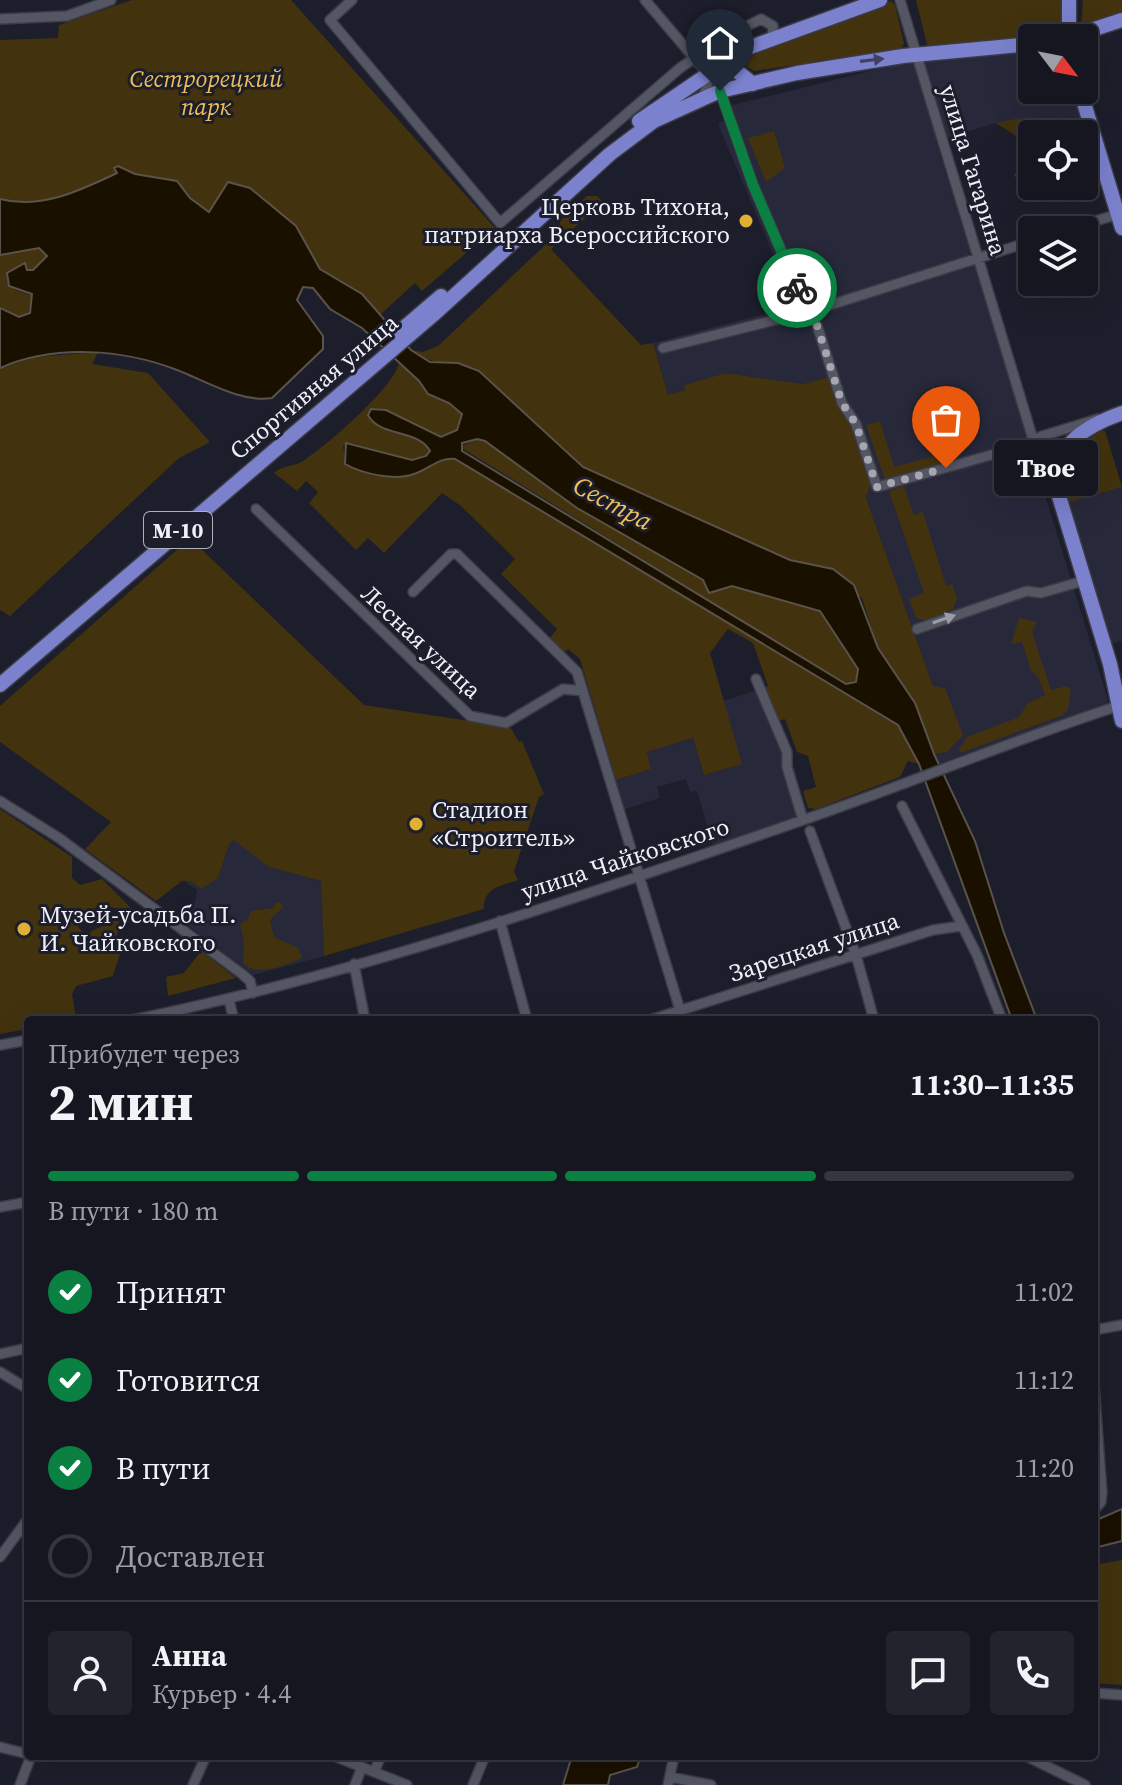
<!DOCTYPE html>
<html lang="ru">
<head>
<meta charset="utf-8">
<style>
	body { margin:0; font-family:"Source Serif 4",serif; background:#23232d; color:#f1f3f6; height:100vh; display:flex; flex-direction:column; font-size:30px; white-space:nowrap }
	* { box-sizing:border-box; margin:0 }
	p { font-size:26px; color:#9e9fa5 }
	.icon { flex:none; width:44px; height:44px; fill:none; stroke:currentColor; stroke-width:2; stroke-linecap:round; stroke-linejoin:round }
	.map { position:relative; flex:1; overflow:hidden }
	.details { position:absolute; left:24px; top:1016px; width:1074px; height:744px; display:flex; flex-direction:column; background:#161620; border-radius:8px; box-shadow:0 8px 32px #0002,0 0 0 2px #35353e }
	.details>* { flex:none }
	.needle { width:52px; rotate:122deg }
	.buttons { position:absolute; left:1018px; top:24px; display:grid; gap:16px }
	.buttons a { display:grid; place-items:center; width:80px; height:80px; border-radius:8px; background:#161620; box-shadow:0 8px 32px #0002,0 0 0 2px #35353e; font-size:40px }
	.pin { position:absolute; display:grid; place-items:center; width:68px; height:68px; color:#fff; margin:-82px -34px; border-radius:50% 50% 50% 0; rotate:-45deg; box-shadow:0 0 8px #0007 }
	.pin .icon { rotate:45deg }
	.courier { position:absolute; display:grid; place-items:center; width:80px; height:80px; margin:-40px; border:6px solid #0b8043; border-radius:50%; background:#fff; color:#222; box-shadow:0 2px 10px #0007 }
	.bubble { position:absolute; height:56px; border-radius:8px; background:#161620; box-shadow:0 8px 32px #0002,0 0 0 2px #35353e; font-size:26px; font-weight:700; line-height:56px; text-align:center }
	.head em { font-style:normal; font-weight:700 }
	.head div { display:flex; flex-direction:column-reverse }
	.head { display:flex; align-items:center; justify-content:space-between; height:136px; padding:0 24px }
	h1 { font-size:52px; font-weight:700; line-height:60px }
	.bar { display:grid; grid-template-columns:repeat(4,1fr); gap:12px 8px; align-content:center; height:96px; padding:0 24px }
	.bar i { height:10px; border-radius:6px; background:#35353e }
	.bar .selected { background:#0b8043 }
	.bar p { grid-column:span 4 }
	.line { display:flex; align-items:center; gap:20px; padding:0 24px; border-top:2px solid #35353e }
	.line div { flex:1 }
	.round { display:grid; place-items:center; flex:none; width:84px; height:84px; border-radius:8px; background:#23232d }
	ol { padding:0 24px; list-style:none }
	li { display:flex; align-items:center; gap:24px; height:88px }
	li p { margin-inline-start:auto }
	li .icon { padding:8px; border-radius:50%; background:#0b8043; color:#fff; stroke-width:4 }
	li:last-child { color:#9e9fa5 }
	li i { width:44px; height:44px; border:4px solid #35353e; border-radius:50% }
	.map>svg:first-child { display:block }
</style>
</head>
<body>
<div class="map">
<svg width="1122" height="1785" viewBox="0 0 1122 1785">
	<rect width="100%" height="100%" fill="#1d1e2b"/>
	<path fill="#27293b" d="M1032,50V90H1077L1093,143L1084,145V134H1032V143L996,123L936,141L1108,700L1106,704L940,768L934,754L947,752L954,741L945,688L933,686L866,498L868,489L829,378L803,384L725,373L684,385L685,390L668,395L653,343L795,306L718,124L727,118L728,106L911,61Z
		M1122,487V641L1109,644L1065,501L1069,503Z
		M760,689L791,758L808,816L714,849L697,791L690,792L686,779L657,787L660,798L625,809L616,780L651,769L647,752L693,738L704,775L741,764L723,701Z
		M246,831L269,867L321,881L324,956L253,975L182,921L196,900L197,890L183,880Z"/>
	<path fill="#42320e" d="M132,0H291L495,228L422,291L415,283L380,315L362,294L320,269L296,226L250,189L228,182L209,212L190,198L177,181L135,174L123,167C97,192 34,209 0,199V40L58,38L59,25Z
		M916,0H1063L1064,32L928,48Z
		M1083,0H1122V13L1081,26Z
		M891,1L895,5L904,44L900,49L754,71L746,66L749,58L784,37Z
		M1019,118L1032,126L1041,124L1044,134H1032V187L1014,176L1027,152V143L996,123Z
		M774,131L785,168L766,182L748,138Z
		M587,196H597L603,202L551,249L641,345L653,343L668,395L685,390L684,385L725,373L803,384L829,377C841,413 863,443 870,480C871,487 867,491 866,498L933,686L945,688L963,735L947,752L934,754L915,703L878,648L862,598L824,567L790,560L583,467L479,371C456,358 435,369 411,350L423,352L438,346L559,232L560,221Z
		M39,248L47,256L44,263L29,271L25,265L6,281L15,290L33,296V305L25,317L11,316L0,308V255Z
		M98,352L92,364L148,373L210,442L179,458L10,616L0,610V368L36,357Z
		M399,362L435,398L449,403L462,414L460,425C432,459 403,403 371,409L368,415C382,435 418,430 430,450L426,456L412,460L351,443L343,446L346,464C363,474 395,481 414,474C430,469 438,457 455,459L898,725L919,764L908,761L900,777L816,809L808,808L803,791L816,787L808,756L797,752L785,719L775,722L760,689L768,686L753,643L728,629L710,653L742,764L704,775L693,738L647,752L651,769L616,780L580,659L568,649L563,653L549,639L557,629L501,574L515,559L461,506L442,493L384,553L368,538L356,550L309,503L318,492L306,481L297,491L274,473C283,465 293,467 303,461C324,448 397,385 399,362Z
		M880,421L894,467L953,451L959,459L885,480L866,425Z
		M1101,430L1105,431L1122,487L1069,503L1065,501C1059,468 1068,442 1101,430Z
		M477,439L485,441L577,508L704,580L709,593L732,586L820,611L858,669L856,682L846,684L460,447Z
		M904,486L914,515L923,512L946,586L952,584L957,598L953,609L927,621L916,618L909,599L924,593L889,491Z
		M187,541L197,545L364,705L510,727L519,742L522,741L544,794L539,797L514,871L518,880C501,886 483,888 484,909L324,956L321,881L269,867L234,840L229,844L218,878L201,889L191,881H182L156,901L85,849L111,822L0,742V706Z
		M1019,618L1037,622L1032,632L1051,690L1066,686L1071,689L1068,709L1063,715L961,753L959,749L967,737L1019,717L1028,703L1045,695L1038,677L1031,671L1022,642L1011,644Z
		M0,809L72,857V878L80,885L102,879L130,907L126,910L98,905L78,927L85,934L118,919L121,926L113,942L122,947L113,976L76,986L72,994L76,1017L72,1020H28V1029L0,1034Z
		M280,902L283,907L270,920L274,937L298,948L302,958C286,965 256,978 243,963L244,942L240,924L248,919L251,911L274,908L275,903Z
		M201,951L236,978L168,996L166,977L184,973Z
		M1122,1560V1685L1094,1683V1565Z"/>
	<path fill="#1a1000" stroke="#5a534b" stroke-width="2" fill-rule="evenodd" d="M118,166L135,174L177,181L190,198L209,212L228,182L250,188L296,226L320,269L362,294L411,350L430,362L458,363L479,371L583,467L790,560L833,569L854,585L878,648L915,703L934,754L975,841L1004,933L1037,1020H1012L919,764L898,725L455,459C438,457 430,469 414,474C395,481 363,474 345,464L346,443L412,460L426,456L430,451C418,429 379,437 368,415L371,409L386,410L441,437L457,430L462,414L449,403L428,394L419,381L362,328L330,309L313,288L303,287L297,300L323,336V349L272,398C241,403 206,381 177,370C123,349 54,344 0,368V308L19,317L30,313L32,294L9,286L7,273L25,263L27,270H33L47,256L39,248L0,255V199C41,210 81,190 117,173L114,168ZM477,439L485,441L577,508L703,580L709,593L732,586L820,611L858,669L856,682L846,684L462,451V443Z
		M1122,1509V1541L1094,1548V1521Z
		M572,1756H641L637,1767L610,1775L608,1785H563Z"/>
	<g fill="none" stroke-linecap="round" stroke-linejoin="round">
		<g stroke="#3a3b46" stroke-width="12">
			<path id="minor" d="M352,0L330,20L500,223L680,68L724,38L761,19L773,26L772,37
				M645,0L707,73L708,84L703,97
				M900,0L1032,436L1053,486
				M0,19L67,16L111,0
				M720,91L753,185L804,304L814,316L842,403L856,424L877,487L1016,448L1042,436L1098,419
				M1065,230L1122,213
				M663,348L811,311L1032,241
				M1035,444L1055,448L1069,442
				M256,509L470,716L506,723L563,689L583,691
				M413,592L451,554H457L577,672L683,1020
				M917,629L1027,591L1041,593L1083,581
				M756,679L787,752V767L803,820
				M0,801L59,838L242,974L250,981L253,993
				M902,806L977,955L1002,1020
				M810,831L856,955L874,1020
				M500,921L527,1020
				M354,964L365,1020
				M229,1000L234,1020
				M132,1020C362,973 587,895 809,818C913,782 1016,739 1121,705
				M650,1020L933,930L961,926
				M0,1045L28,1040
				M0,1207L28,1202
				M1094,1330L1122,1325
				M0,1354L28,1348
				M0,1372L28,1389
				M1094,1386L1102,1492L1101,1502L1094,1510
				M0,1557L28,1519
				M1094,1693L1122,1695
				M0,1747L28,1754
				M334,1756L407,1785
				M1026,1756L1085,1785
				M374,1772L381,1756
				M670,1777L711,1785
				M20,1785L31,1756
				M193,1785L206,1756
				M355,1785L362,1767
				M473,1785L485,1756
				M668,1785L674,1756"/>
		</g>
		<g stroke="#3a3b46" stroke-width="17">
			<path id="highway" d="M1069,0V38
				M1067,38L1122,20
				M738,53L733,68L753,84
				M1080,90L1122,228
				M639,121L745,49L880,0
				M399,332L441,296
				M1122,413C1088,425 1056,443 1055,483L1110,664L1122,721
				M0,685L433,315L610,154L654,121L720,91L797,73L903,56L1032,44"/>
		</g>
		<use href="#minor" stroke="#545664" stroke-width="9"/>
		<use href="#highway" stroke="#7b81cc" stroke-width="14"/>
	</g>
	<defs><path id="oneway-solid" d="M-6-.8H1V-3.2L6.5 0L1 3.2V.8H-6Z" transform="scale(2)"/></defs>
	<use fill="#3e4163" href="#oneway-solid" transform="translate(872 60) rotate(-7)"/>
	<use fill="#9a9ba7" href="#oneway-solid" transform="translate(944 619) rotate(-19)"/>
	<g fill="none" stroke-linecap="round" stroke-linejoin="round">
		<path stroke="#a6a6b1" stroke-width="8" stroke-dasharray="0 14.4" d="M797,288L814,316L842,403L856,424L877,487L946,468"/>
		<path stroke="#0b8043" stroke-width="10" d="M720,91L753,185L797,288"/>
	</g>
	<g fill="#e1af34" stroke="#1d1e2b" stroke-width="3">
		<circle cx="746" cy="221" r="8"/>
		<circle cx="416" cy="824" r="8"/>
		<circle cx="24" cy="929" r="8"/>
	</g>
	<g text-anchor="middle" stroke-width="6" stroke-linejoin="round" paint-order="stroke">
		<rect fill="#1d1e2b" stroke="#b0b1bb" stroke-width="2" x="144" y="512" width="68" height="36" rx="6"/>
		<g font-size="22" font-weight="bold" fill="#eff0f9">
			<text x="178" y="538">М-10</text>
		</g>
		<g font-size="24" font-style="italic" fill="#ebbe57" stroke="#1d1e2b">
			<text x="206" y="87">Сестрорецкий<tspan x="206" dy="28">парк</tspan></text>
		</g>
		<g font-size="24" fill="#eff0f9" stroke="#1d1e2b">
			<text transform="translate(973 170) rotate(73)" y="8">улица Гагарина</text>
			<text transform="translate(314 387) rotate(-40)" y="8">Спортивная улица</text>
			<text transform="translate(421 642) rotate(43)" y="8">Лесная улица</text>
			<text transform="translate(625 859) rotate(-18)" y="8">улица Чайковского</text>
			<text transform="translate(814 947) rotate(-18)" y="8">Зарецкая улица</text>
		</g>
		<g font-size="24" fill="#eff0f9" stroke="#1d1e2b" text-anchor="start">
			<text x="730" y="215" text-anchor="end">Церковь Тихона,<tspan x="730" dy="28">патриарха Всероссийского</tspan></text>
			<text x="432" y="818">Стадион<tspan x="432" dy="28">«Строитель»</tspan></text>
			<text x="40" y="923">Музей-усадьба П.<tspan x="40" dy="28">И. Чайковского</tspan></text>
		</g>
		<g font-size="26" font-style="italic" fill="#efc15b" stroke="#1d1e2b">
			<text transform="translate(613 503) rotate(28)" y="9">Сестра</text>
		</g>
	</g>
</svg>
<div class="buttons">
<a><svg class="needle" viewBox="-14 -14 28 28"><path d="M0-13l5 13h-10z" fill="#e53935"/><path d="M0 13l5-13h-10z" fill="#9e9fa5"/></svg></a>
<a><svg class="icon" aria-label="locate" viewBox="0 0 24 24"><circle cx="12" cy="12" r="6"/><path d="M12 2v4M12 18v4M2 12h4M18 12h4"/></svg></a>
<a><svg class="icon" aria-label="layers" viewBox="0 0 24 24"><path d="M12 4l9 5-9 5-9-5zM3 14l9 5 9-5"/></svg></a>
</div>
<div class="pin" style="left:946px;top:468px;background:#ea580c"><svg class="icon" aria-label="bag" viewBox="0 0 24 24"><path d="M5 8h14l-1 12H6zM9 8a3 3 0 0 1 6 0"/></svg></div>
<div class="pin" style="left:720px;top:91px;background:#1f2937"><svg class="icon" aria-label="home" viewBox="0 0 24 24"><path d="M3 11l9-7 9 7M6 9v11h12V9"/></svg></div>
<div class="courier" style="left:797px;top:288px"><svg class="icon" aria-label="bike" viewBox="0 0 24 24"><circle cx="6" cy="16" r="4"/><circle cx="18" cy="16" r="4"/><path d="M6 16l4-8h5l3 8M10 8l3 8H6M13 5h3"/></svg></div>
<div class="bubble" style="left:994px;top:440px;width:104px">Твое</div>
<section class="details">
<div class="head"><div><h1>2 мин</h1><p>Прибудет через</p></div><em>11:30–11:35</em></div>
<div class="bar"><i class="selected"></i><i class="selected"></i><i class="selected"></i><i></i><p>В пути · 180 m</p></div>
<ol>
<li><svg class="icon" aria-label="check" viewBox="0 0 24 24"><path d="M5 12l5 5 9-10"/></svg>Принят<p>11:02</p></li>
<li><svg class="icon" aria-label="check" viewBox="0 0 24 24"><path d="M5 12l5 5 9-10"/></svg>Готовится<p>11:12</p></li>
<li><svg class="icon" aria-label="check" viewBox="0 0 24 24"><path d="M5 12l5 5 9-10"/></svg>В пути<p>11:20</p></li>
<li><i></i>Доставлен</li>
</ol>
<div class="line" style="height:144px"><a class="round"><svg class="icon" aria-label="person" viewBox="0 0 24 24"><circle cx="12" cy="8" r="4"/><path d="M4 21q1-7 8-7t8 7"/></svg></a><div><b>Анна</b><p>Курьер · 4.4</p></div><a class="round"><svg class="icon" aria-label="chat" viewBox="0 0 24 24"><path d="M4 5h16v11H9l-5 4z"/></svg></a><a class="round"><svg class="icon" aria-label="phone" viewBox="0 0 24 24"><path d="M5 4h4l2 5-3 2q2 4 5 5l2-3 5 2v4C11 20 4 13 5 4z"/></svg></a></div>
</section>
</div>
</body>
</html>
